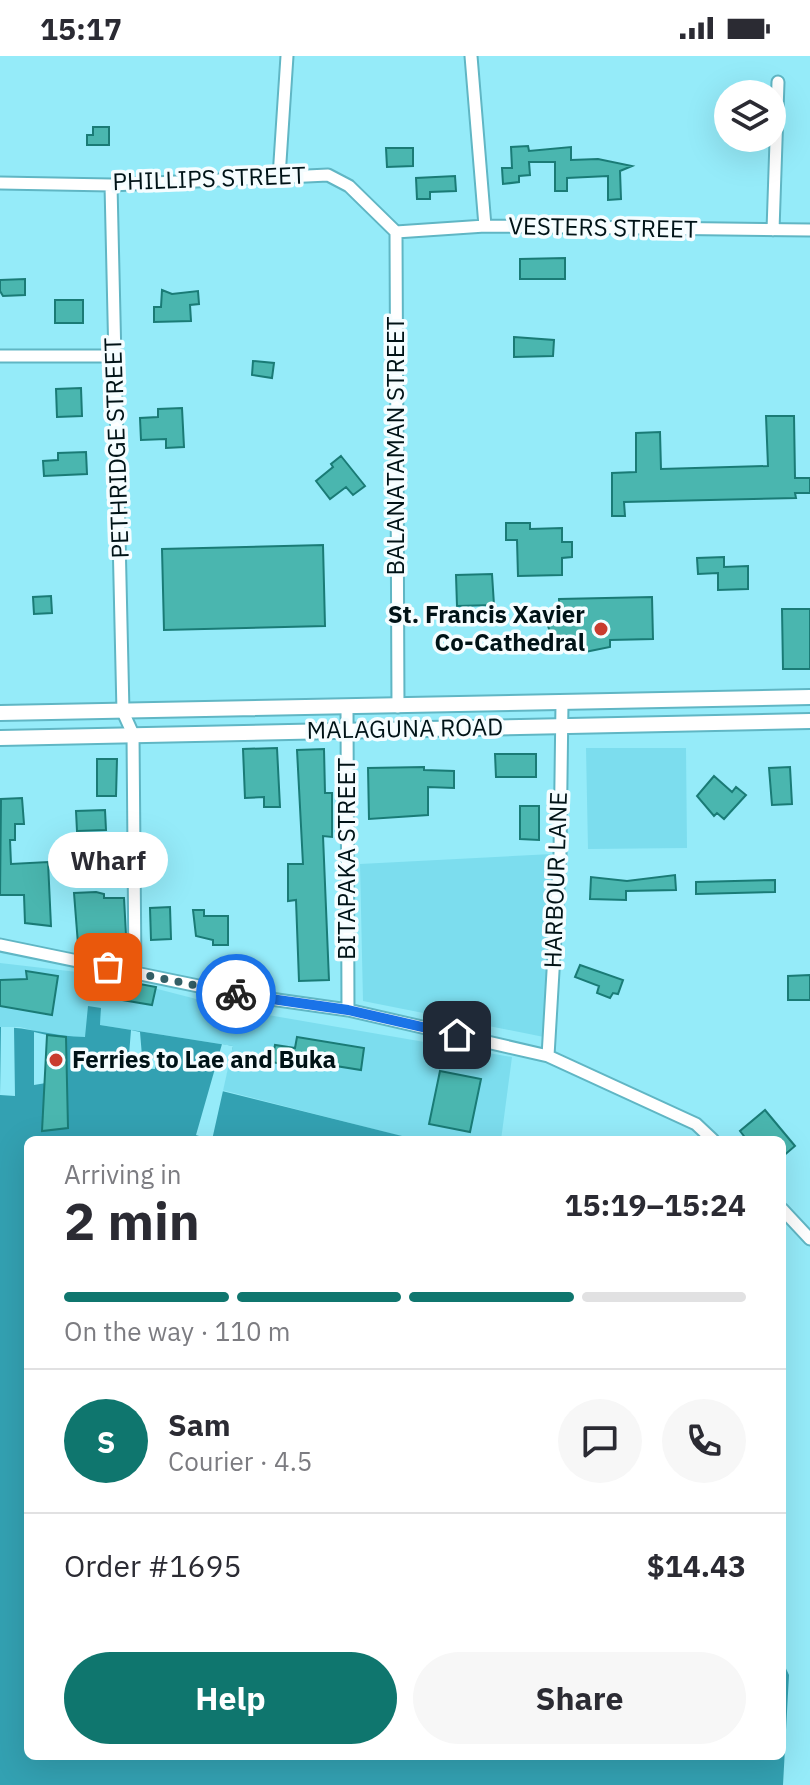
<!DOCTYPE html>
<html lang="en">
<head>
<meta charset="utf-8">
<style>
	body { margin:0; font-family:"IBM Plex Sans",sans-serif; background:#f7f7f7; color:#2b2b33; height:100vh; display:flex; flex-direction:column; font-size:30px; white-space:nowrap }
	* { box-sizing:border-box; margin:0 }
	p { font-size:26px; color:#7c7c81 }
	.icon { flex:none; width:44px; height:44px; fill:none; stroke:currentColor; stroke-width:2; stroke-linecap:round; stroke-linejoin:round }
	.map { position:relative; flex:1; overflow:hidden }
	.details { position:absolute; left:24px; top:1080px; width:762px; height:624px; display:flex; flex-direction:column; background:#fff; border-radius:12px; box-shadow:0 8px 32px #0002 }
	.details>* { flex:none }
	.buttons { position:absolute; left:714px; top:24px; display:grid; gap:16px }
	.buttons a { display:grid; place-items:center; width:72px; height:72px; border-radius:50%; background:#fff; box-shadow:0 8px 32px #0002; font-size:40px }
	.pin { position:absolute; display:grid; place-items:center; width:68px; height:68px; color:#fff; margin:-34px; border-radius:16px; box-shadow:0 4px 12px #0006 }
	.courier { position:absolute; display:grid; place-items:center; width:80px; height:80px; margin:-40px; border:6px solid #1a73e8; border-radius:50%; background:#fff; color:#222; box-shadow:0 2px 10px #0007 }
	.bubble { position:absolute; height:56px; border-radius:28px; background:#fff; box-shadow:0 8px 32px #0002; font-size:26px; font-weight:800; line-height:56px; text-align:center }
	.headline em { font-style:normal; font-weight:800 }
	.headline div { display:flex; flex-direction:column-reverse }
	.headline { display:flex; align-items:center; justify-content:space-between; height:136px; padding:0 40px }
	h1 { font-size:52px; font-weight:800; line-height:60px }
	.bar { display:grid; grid-template-columns:repeat(4,1fr); gap:12px 8px; align-content:center; height:96px; padding:0 40px }
	.bar i { height:10px; border-radius:6px; background:#e1e1e2 }
	.bar .active { background:#0f766e }
	.bar p { grid-column:span 4 }
	.line { display:flex; align-items:center; gap:20px; padding:0 40px; border-top:2px solid #e1e1e2 }
	.line div { flex:1 }
	.round { display:grid; place-items:center; flex:none; width:84px; height:84px; border-radius:42px; background:#f7f7f7 }
	.primary-button { display:flex; gap:16px; margin-top:auto; padding:16px 40px }
	.primary-button a { flex:1; height:92px; border-radius:48px; background:#0f766e; color:#fff; font-size:32px; font-weight:800; line-height:92px; text-align:center }
	.primary-button a+a { background:#f7f7f7; color:#2b2b33 }
	.status { display:flex; justify-content:space-between; align-items:center; height:56px; padding:0 40px; background:#fff; direction:ltr }
	.status svg { height:22px; fill:currentColor }
	.map>svg:first-child { display:block }
</style>
</head>
<body>
<div class="status"><b>15:17</b><svg viewBox="0 0 49 12"><path d="M0 12V9h3v3zM5 12V6h3v6zM10 12V3h3v9zM15 12V0h3v12zM26 1h20v11H26zM47 4h2v5h-2z"/></svg></div>
<div class="map">
<svg width="810" height="1729" viewBox="0 0 810 1729">
	<rect width="100%" height="100%" fill="#95ebf9"/>
	<path fill="#7cddee" d="M586,692H686L687,792L588,793Z
		M552,798L544,981L363,945L360,808Z
		M0,907L103,919L239,954L512,1001L501,1084H416L222,1034L233,990L100,969L101,953L86,981H58L20,971H0Z"/>
	<path fill="#33a1b2" d="M88,950L101,952L100,969L233,990L222,1035L418,1084H28V1700H782V1604L789,1619L783,1729H0V971C29,971 55,981 85,981Z"/>
	<path fill="#95ebf9" d="M1,971H14L15,1040L0,1039Z
		M131,974L140,976L142,1000L155,1003V1013L117,1011L116,999H129Z
		M34,976L47,979L46,1027L34,1029Z
		M222,988L233,990L212,1084L196,1079Z"/>
	<path fill="#4ab6af" stroke="#1a7b76" stroke-width="2" d="M93,71H109V89H87V79H93Z
		M528,90L529,95L571,91V104L598,103L632,110L620,115L621,143L608,144V120L567,122V135H555V106H529L530,119L519,120V126L503,128L502,112H512L511,91Z
		M386,92H413V110L387,111Z
		M455,120L456,135L430,136V143H417L416,122Z
		M565,202V223H520V203Z
		M25,223V239L3,240L0,235V224Z
		M162,234L172,238L198,235L199,248L190,249L191,265L154,266V251H161Z
		M55,244H83V267H55Z
		M514,281L554,284L553,300L514,301Z
		M253,305L274,307L272,322L252,319Z
		M81,332L82,360L57,361L56,333Z
		M182,352L184,391L166,392V383L141,384L140,362L158,361V353Z
		M766,360H794L795,422H810V437H795L796,442L624,446L625,460H612V417L636,416V377L660,376L661,413L768,410Z
		M86,396L87,418L44,420L43,405L58,404V397Z
		M341,400L365,430L353,439L346,431L330,443L316,425L333,411L331,408Z
		M506,467H530V473L562,472V486H572V501L562,502V519L518,520L517,484H506Z
		M323,489L325,570L164,574L162,493Z
		M724,501V511L748,510V533L718,534V517L698,518L697,502Z
		M492,518L494,549L457,550L456,519Z
		M51,540L52,557L34,558L33,541Z
		M652,541L653,583L610,584V591L585,596V592H573V586H560V579H551L547,567L550,554H559V543Z
		M782,553H810V613H783Z
		M277,692L280,751H264V741L245,742L243,693Z
		M324,693L325,737H332V781L323,780L329,924L299,925L296,844L288,845V808H303L297,694Z
		M495,698H536V721H496Z
		M97,703H117L116,740H97Z
		M424,711V714L454,715V732L428,731V759L369,763L368,712Z
		M790,711L792,748L772,749L769,712Z
		M714,720L732,736L736,731L746,739L724,763L717,757L714,760L697,740Z
		M22,742L24,768H15V784H10L11,808L48,806L51,870L25,867L24,839H0L1,743Z
		M520,750H539V784L520,783Z
		M105,754L106,774L77,775L76,755Z
		M675,819L676,834L626,835V844L590,843L591,821L627,825Z
		M775,824V836L696,838V826Z
		M96,836L104,838V842H124L126,879L117,887L78,888L74,837Z
		M170,851L171,883L151,884L150,852Z
		M193,854H204V860H228V889H213V884L196,880Z
		M580,909L623,924L618,938L613,937L610,942L597,937L599,930L575,921Z
		M26,915L58,920L52,959L0,950V924L27,923Z
		M810,919V944H788V920Z
		M113,923L156,931L152,949L110,942Z
		M47,979L66,981L68,1072L42,1075Z
		M297,981L364,992L361,1014L292,1003L291,1010L272,1006L275,989L295,992Z
		M440,1015L481,1023L470,1076L429,1068Z
		M765,1054L795,1090L782,1101V1084H747L740,1075Z"/>
	<g fill="none" stroke-linecap="round" stroke-linejoin="round">
		<g stroke="#60b6c4" stroke-width="15">
			<path id="minor" d="M471,0L485,170
				M279,121L287,0
				M0,127L111,129L328,119L349,130L396,176
				M111,129L123,656L133,678L135,916
				M773,174L778,26
				M396,176L398,651
				M396,176L485,170L810,174
				M0,300H114
				M347,652L348,954
				M0,889L242,939L348,954L548,1000L696,1068L713,1084
				M548,1000L560,797L562,647
				M782,1153L810,1183"/>
		</g>
		<g stroke="#60b6c4" stroke-width="18">
			<path id="tertiary" d="M0,657L810,641
				M0,682L810,665"/>
		</g>
		<use href="#minor" stroke="#fff" stroke-width="11"/>
		<use href="#tertiary" stroke="#fff" stroke-width="14"/>
	</g>
	<g fill="none" stroke-linecap="round" stroke-linejoin="round">
		<path stroke="#345f66" stroke-width="8" stroke-dasharray="0 14.4" d="M108,911L236,938"/>
		<path stroke="#1a73e8" stroke-width="10" d="M236,938L348,954L457,979"/>
	</g>
	<g fill="#c93c2f" stroke="#f5fdff" stroke-width="3">
		<circle cx="601" cy="573" r="8"/>
		<circle cx="56" cy="1004" r="8"/>
	</g>
	<g text-anchor="middle" stroke-width="7" stroke-linejoin="round" paint-order="stroke">
		<g font-size="24" fill="#001317" stroke="#f5fdff">
			<text transform="translate(209 123) rotate(-2)" y="8">PHILLIPS STREET</text>
			<text transform="translate(603 172) rotate(1)" y="8">VESTERS STREET</text>
			<text transform="translate(396 390) rotate(-90)" y="8">BALANATAMAN STREET</text>
			<text transform="translate(117 392) rotate(-92)" y="8">PETHRIDGE STREET</text>
			<text transform="translate(405 673) rotate(-1)" y="8">MALAGUNA ROAD</text>
			<text transform="translate(347 803) rotate(-90)" y="8">BITAPAKA STREET</text>
			<text transform="translate(556 824) rotate(-88)" y="8">HARBOUR LANE</text>
		</g>
		<g font-size="24" font-weight="bold" fill="#001317" stroke="#f5fdff" text-anchor="end">
			<text x="585" y="567">St. Francis Xavier<tspan x="585" dy="28">Co-Cathedral</tspan></text>
			<text x="72" y="1012" text-anchor="start">Ferries to Lae and Buka</text>
		</g>
	</g>
</svg>
<div class="buttons">
<a><svg class="icon" aria-label="layers" viewBox="0 0 24 24"><path d="M12 4l9 5-9 5-9-5zM3 14l9 5 9-5"/></svg></a>
</div>
<div class="pin" style="left:108px;top:911px;background:#ea580c"><svg class="icon" aria-label="bag" viewBox="0 0 24 24"><path d="M5 8h14l-1 12H6zM9 8a3 3 0 0 1 6 0"/></svg></div>
<div class="pin" style="left:457px;top:979px;background:#1f2937"><svg class="icon" aria-label="home" viewBox="0 0 24 24"><path d="M3 11l9-7 9 7M6 9v11h12V9"/></svg></div>
<div class="courier" style="left:236px;top:938px"><svg class="icon" aria-label="bike" viewBox="0 0 24 24"><circle cx="6" cy="16" r="4"/><circle cx="18" cy="16" r="4"/><path d="M6 16l4-8h5l3 8M10 8l3 8H6M13 5h3"/></svg></div>
<div class="bubble" style="left:48px;top:776px;width:120px">Wharf</div>
<section class="details">
<div class="headline"><div><h1>2 min</h1><p>Arriving in</p></div><em>15:19–15:24</em></div>
<div class="bar"><i class="active"></i><i class="active"></i><i class="active"></i><i></i><p>On the way · 110 m</p></div>
<div class="line" style="height:144px"><b class="round" style="background:#0f766e;color:#fff">S</b><div><b>Sam</b><p>Courier · 4.5</p></div><a class="round"><svg class="icon" aria-label="chat" viewBox="0 0 24 24"><path d="M4 5h16v11H9l-5 4z"/></svg></a><a class="round"><svg class="icon" aria-label="phone" viewBox="0 0 24 24"><path d="M5 4h4l2 5-3 2q2 4 5 5l2-3 5 2v4C11 20 4 13 5 4z"/></svg></a></div>
<div class="line" style="height:104px"><div>Order #1695</div><b>$14.43</b></div>
<div class="primary-button"><a>Help</a><a>Share</a></div>
</section>
</div>
</body>
</html>
